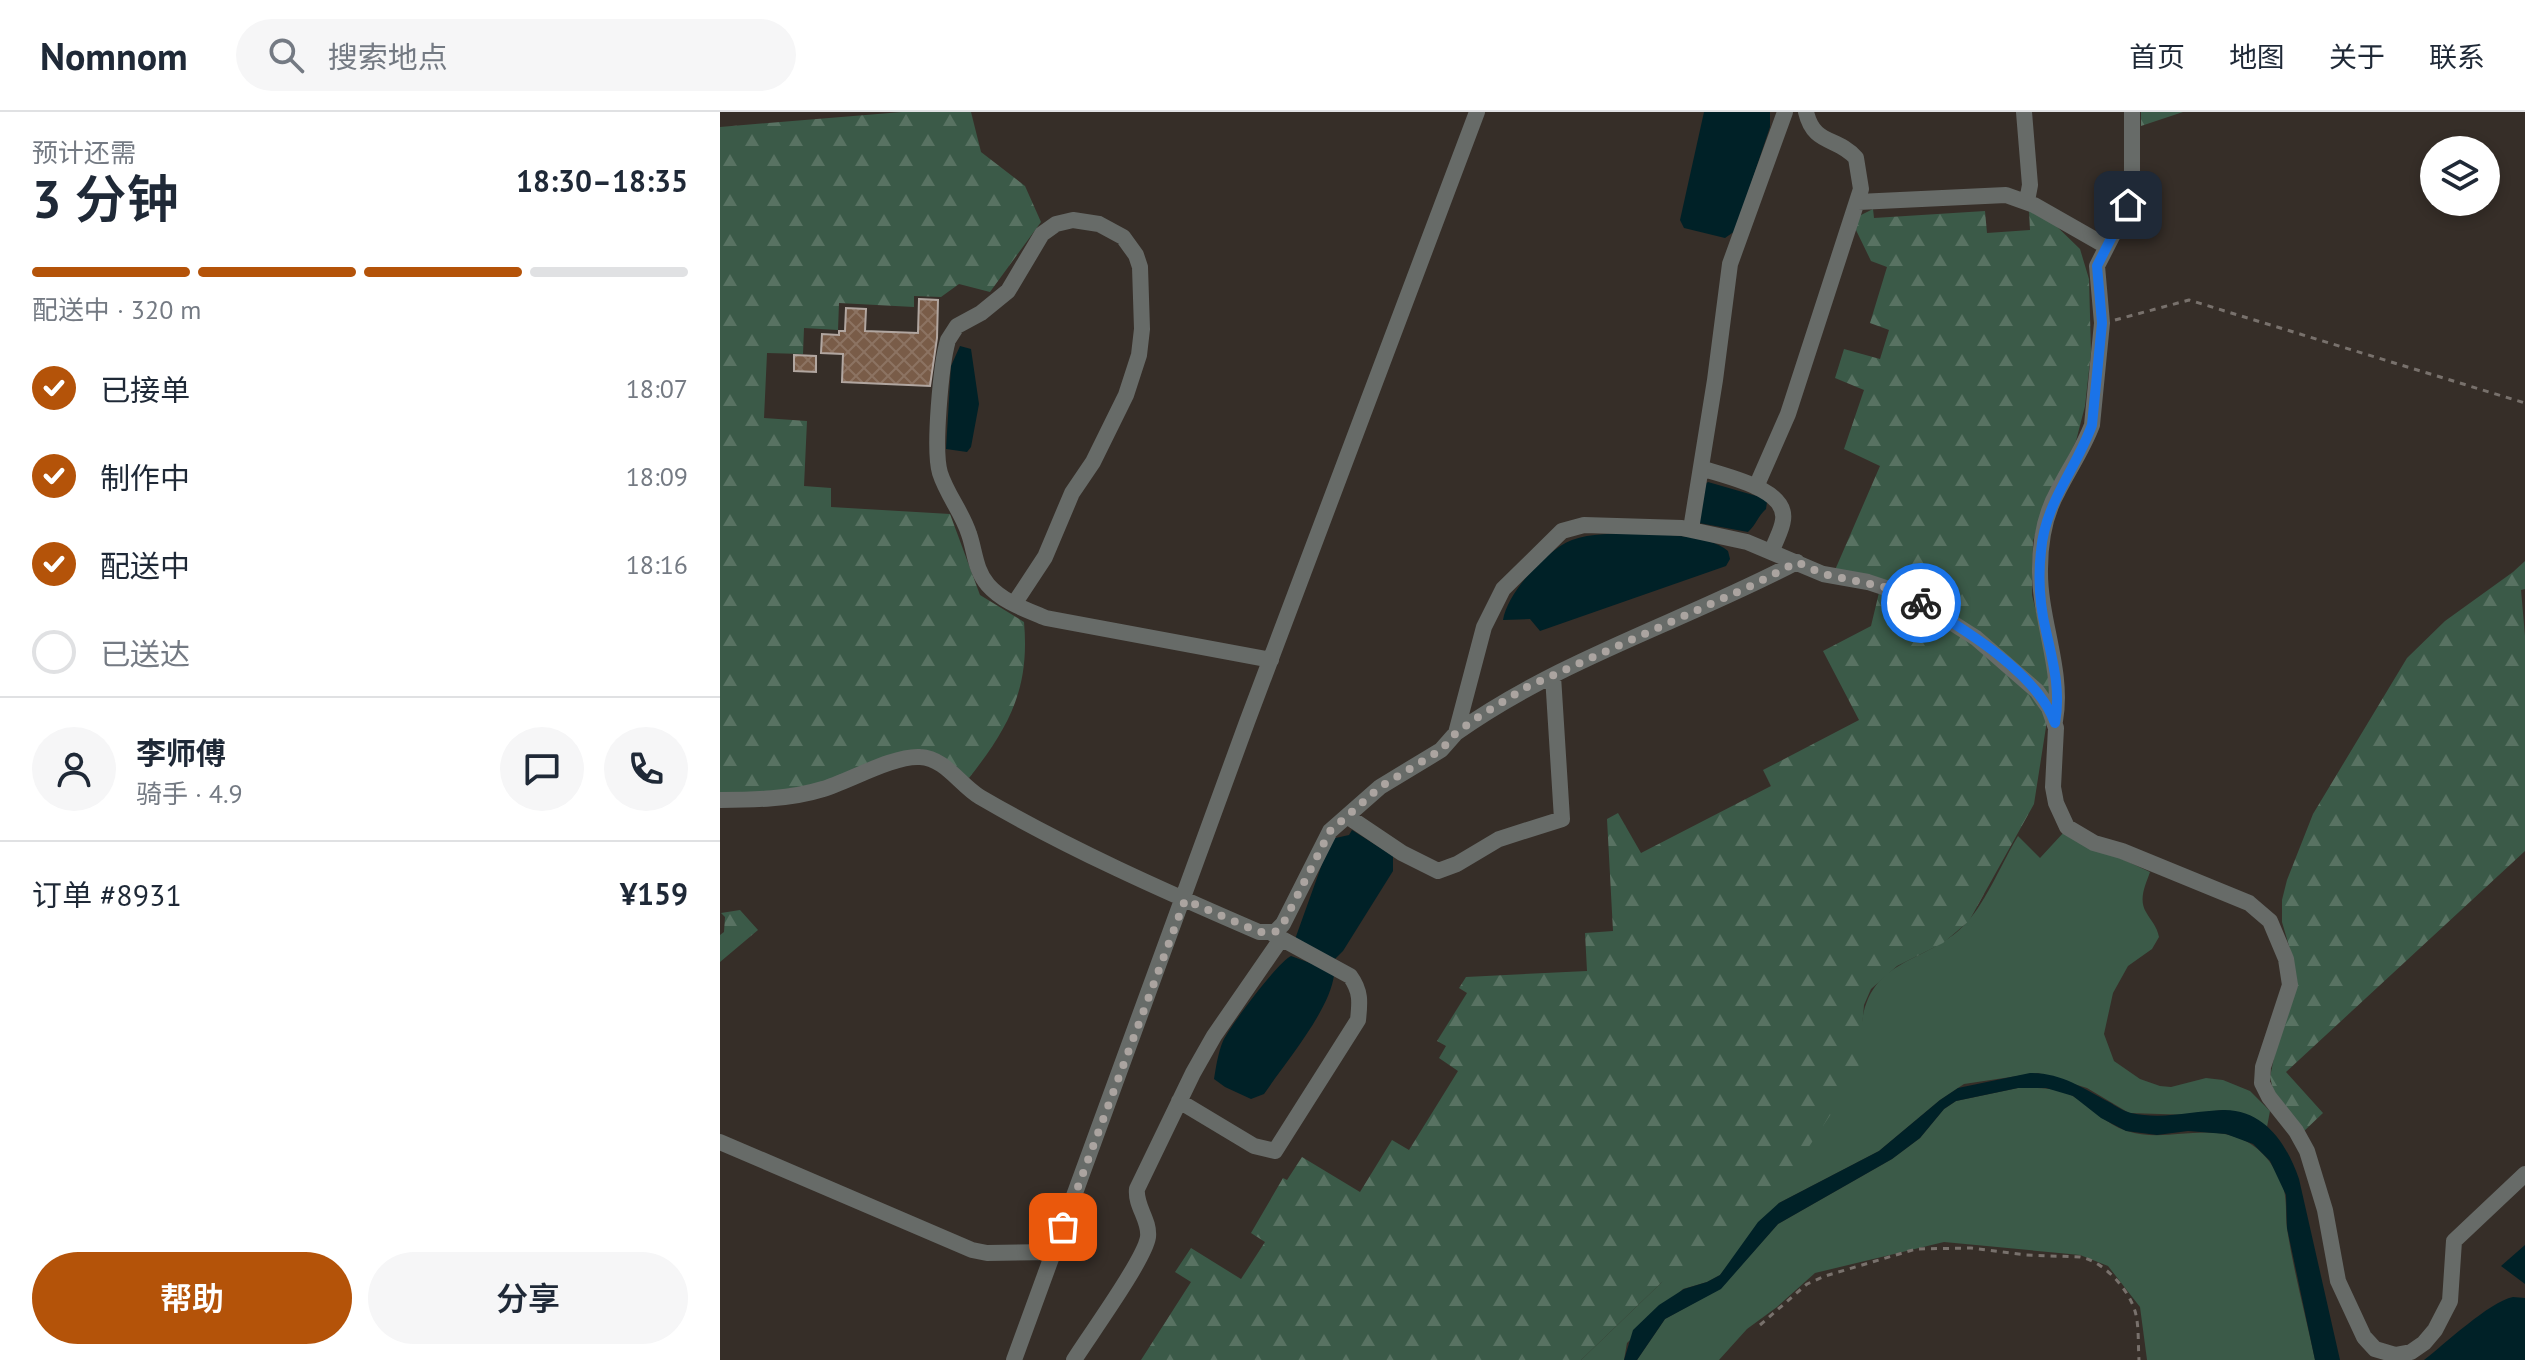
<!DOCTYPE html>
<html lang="zh">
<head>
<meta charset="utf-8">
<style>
	body { margin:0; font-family:"PT Sans","Noto Sans SC",sans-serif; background:#f6f6f7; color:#1f2937; height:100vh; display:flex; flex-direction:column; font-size:30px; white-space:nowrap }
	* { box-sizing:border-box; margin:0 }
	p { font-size:26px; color:#747a83 }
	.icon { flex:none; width:44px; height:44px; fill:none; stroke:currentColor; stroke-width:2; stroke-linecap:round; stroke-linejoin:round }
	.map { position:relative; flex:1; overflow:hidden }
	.panel { display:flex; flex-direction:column; background:#fff; width:720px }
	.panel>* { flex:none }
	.buttons { position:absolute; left:1700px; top:24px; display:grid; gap:16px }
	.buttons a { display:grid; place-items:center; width:80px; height:80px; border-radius:50%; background:#fff; box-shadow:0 4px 12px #0003; font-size:40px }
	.pin { position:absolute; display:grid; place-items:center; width:68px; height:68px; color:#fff; margin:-34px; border-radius:16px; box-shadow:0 4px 12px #0006 }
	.courier { position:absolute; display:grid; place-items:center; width:80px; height:80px; margin:-40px; border:6px solid #1a73e8; border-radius:50%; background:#fff; color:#222; box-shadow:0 2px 10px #0007 }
	.headline em { font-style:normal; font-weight:600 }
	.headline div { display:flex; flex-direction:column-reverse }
	.headline { display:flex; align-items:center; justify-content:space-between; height:136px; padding:0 32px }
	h1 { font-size:52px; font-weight:600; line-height:60px }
	.bar { display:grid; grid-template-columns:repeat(4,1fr); gap:12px 8px; align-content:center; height:96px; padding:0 32px }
	.bar i { height:10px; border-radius:6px; background:#e0e1e3 }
	.bar .current { background:#b45309 }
	.bar p { grid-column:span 4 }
	.line { display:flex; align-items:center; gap:20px; padding:0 32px; border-top:2px solid #e0e1e3 }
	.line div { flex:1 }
	.round { display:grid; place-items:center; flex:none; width:84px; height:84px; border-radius:42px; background:#f6f6f7 }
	ol { padding:0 32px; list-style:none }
	li { display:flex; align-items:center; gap:24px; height:88px }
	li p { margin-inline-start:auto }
	li .icon { padding:8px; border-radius:50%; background:#b45309; color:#fff; stroke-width:4 }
	li:last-child { color:#747a83 }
	li i { width:44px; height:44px; border:4px solid #e0e1e3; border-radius:50% }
	.button { display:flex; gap:16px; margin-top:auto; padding:16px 32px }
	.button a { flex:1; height:92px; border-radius:48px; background:#b45309; color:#fff; font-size:32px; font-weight:600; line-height:92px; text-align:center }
	.button a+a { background:#f6f6f7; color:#1f2937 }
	header { display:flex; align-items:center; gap:48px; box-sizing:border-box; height:112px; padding:0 40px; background:#fff; border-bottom:2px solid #e0e1e3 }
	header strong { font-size:38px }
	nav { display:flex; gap:44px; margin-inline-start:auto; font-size:28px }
	.search { width:560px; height:72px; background:#f6f6f7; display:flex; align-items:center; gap:20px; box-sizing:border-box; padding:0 28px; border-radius:44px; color:#747a83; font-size:30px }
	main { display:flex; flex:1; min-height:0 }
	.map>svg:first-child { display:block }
</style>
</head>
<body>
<header>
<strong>Nomnom</strong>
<div class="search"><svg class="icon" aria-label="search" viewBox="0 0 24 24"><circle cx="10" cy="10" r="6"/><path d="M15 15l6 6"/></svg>搜索地点</div>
<nav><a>首页</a><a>地图</a><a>关于</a><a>联系</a></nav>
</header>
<main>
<section class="panel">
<div class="headline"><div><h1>3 分钟</h1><p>预计还需</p></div><em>18:30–18:35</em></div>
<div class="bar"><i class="current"></i><i class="current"></i><i class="current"></i><i></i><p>配送中 · 320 m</p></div>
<ol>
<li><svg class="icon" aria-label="check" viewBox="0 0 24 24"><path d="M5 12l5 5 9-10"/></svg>已接单<p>18:07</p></li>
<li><svg class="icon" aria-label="check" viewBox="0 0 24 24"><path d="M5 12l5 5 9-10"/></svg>制作中<p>18:09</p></li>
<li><svg class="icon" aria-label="check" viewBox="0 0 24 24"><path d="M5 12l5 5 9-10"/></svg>配送中<p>18:16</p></li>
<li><i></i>已送达</li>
</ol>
<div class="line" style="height:144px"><a class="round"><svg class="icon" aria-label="person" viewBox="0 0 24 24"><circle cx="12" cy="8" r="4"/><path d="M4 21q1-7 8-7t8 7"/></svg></a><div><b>李师傅</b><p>骑手 · 4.9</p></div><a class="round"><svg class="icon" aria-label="chat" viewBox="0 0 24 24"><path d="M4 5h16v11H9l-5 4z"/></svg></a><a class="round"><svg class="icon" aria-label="phone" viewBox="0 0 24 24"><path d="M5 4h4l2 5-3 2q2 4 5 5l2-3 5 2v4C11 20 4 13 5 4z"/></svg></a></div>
<div class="line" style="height:104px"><div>订单 #8931</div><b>¥159</b></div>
<div class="button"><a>帮助</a><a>分享</a></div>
</section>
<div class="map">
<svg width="1805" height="1248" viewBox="0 0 1805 1248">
	<defs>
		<pattern id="forest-firs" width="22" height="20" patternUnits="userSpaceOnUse" patternTransform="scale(2)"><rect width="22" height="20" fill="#3b5a48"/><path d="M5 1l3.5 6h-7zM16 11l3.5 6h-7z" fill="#587262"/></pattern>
		<pattern id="building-cross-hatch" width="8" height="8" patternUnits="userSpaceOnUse" patternTransform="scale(2)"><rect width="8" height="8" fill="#795c48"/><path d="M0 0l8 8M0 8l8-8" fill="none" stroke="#8c7362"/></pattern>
	</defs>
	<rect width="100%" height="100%" fill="#362e28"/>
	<path fill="#3b5a48" d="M1344,720L1430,760C1426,772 1418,787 1426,800C1431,809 1437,814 1439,825L1432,837L1408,854L1393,881L1384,922L1394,949L1420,967L1440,974L1451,975L1486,966L1503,968L1530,979L1550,999L1547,1015L1531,1004L1501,998L1471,1003L1409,1001L1367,976L1318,961L1244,972L1220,988L1159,1039L1059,1091L1000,1163L987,1170L963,1177L907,1231L904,1248H861L941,1171L1142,910C1151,843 1211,852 1248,809C1265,791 1284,747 1298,724L1320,746Z
		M1298,976C1317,976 1334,975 1351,983C1371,994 1385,1012 1407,1019C1440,1030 1475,1015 1509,1023C1535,1029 1550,1046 1561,1069C1568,1085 1565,1101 1567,1117C1574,1161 1586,1205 1595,1248H1427L1420,1195L1388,1154L1360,1143L1224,1130L1095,1161L1057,1195L1027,1217L999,1248H917L945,1207L1001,1176L1058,1112L1172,1047L1200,1026L1224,997L1236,989Z"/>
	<path fill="url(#forest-firs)" d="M182,0H251L261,40L305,74L321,110L270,180L239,172L221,185L194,184V195L119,191L118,218L84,216L83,242L47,241L44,306L87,309L84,374L111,376V395L230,402L260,483L304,510C310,577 289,615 249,666L210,643L67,679L0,685V15Z
		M1421,0H1463L1421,14Z
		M1153,97L1154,106L1265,99L1267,121L1310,118L1309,99L1328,106L1360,137L1369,167L1371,240L1365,294L1356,329L1325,391L1313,429L1312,483L1333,570L1314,692L1249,809L1223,831L1177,854L1151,877L1144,893L1138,962L1063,1073L941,1171L861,1248H421L471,1170L455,1160L471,1136L521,1167L545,1130L531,1121L563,1066L567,1068L582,1045L640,1080L672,1028L689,1038L738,959L719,946L726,934L717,929L747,881L739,876L746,865L867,859L865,821L893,819L887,707L898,701L921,741L1051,674L1043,658L1139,608L1103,539L1151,514L1162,468L1115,458L1160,354L1124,337L1144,278L1115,266L1124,237L1160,247L1169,218L1150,211L1167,155L1151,149L1135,116L1139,104Z
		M1805,449V477L1801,478L1805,524V739L1566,960L1603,1001L1583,1020L1554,981L1550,965L1574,851L1562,810V788L1567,768L1593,702L1687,546L1725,509L1793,460Z
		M20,798L38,818L0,850V823L4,820L5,805L1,801Z"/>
	<path fill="#002127" d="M984,0H1050V15L1015,119L1005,126L964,116L960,108Z
		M240,234L251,237L259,292L251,335L247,340L226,337L231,254Z
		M988,370L1040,385L1047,390L1046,397C1038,404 1036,413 1028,420L979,411L984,373Z
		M915,421C940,423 989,422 1008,439L1010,447L1006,454L820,519L810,507L783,508C787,481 826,438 852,428C871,421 894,422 915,421Z
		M632,718L673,744V759L623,839L615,847L574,830L611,727L629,723Z
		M571,844L609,858L614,863C610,898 565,951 544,982L531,987L505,975L494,967C496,955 498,941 503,929C510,914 558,850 571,844Z
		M1310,961C1342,961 1362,976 1389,990C1396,994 1403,999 1411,1001C1443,1008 1472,999 1503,998C1544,997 1567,1032 1579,1067L1620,1248H1595L1567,1116L1566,1083L1550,1049L1533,1032L1506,1022L1468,1019L1437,1023L1406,1019L1381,1006L1353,984L1326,976H1298L1236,989L1224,997L1200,1026L1172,1047L1058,1112L1001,1177L945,1207L917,1248H904L913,1218L939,1193L964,1177L987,1170L1000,1163L1038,1110L1059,1091L1159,1039L1220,988L1238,976Z
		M1805,1133V1172L1781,1154Z
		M1793,1185L1805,1186V1248H1704C1725,1232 1769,1190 1793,1185Z"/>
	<path fill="url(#building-cross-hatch)" stroke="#b1a6a0" stroke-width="2" d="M199,187L218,188L217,226L210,274L122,270L123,242L101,241L102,222L119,223V219H125L126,196L146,197L145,219L198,221Z
		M74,243L96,244V260L74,259Z"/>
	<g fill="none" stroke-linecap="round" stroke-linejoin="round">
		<path stroke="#78716c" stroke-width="3" stroke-dasharray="6 6" stroke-linecap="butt" d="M1395,208L1469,188L1805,291
			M1040,1213L1087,1172L1105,1164L1196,1137L1251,1136L1306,1143L1360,1145C1384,1149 1411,1179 1416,1203C1419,1217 1418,1233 1419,1248"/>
		<path stroke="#676b68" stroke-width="16" d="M1304,0L1310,73L1307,89
			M1138,90L1286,83L1314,93L1386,134
			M981,356C1003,364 1068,376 1063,408C1062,418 1055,429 1052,439
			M1036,375L1068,302L1141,77L1136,46C1117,24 1094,34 1086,0
			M971,417L995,268L1010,152L1065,0
			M294,492L325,445L352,381L373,350L406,283L419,243L422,217L420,155L416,143L403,125L379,112L353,108L336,112L322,122L288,179L261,201L237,214L228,228C221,252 213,338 220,361C227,383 242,400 249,422C255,439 255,458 268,473C283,490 305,497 326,506L551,548
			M1335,609C1344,558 1319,508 1320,457C1320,430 1325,402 1338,379C1349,357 1363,337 1372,313L1382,211L1377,154L1408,93L1412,78V0
			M736,621C840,547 965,509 1077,450
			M0,688C33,688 71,687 103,677C129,669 175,643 200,645C225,646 240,673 260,685C349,737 444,779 539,820H555L563,812L610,719L660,675L721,638L736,621L764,515L783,477L842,419L864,413L962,416L1027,430L1103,462L1148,470L1190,484L1256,526L1317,579L1329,596L1336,616L1333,675L1336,691L1347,715L1374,731L1402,739L1529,791L1550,809L1566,847L1570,873L1543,955L1542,971L1549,985L1576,1019L1587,1039L1605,1098L1618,1169L1644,1225L1655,1237L1675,1243L1691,1240L1704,1231L1715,1218L1730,1189L1734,1129L1805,1062
			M627,704L682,741L718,759L737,752L779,727L842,707L833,564
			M459,989L534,1034L555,1039L638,908C640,890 641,879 630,864L553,822
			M0,1030L252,1138L267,1141L334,1140
			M294,1248L527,610L757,0
			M354,1248C369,1224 425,1147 428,1125C430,1108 415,1094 417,1077L473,961L494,924L561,827"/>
	</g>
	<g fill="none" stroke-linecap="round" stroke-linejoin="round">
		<path stroke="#aba4a0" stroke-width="8" stroke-dasharray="0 14.4" d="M343,1115L465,788L539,820H555L563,812L610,719L660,675L721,638L736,621L761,603L807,575L1035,472L1077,450L1103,462L1169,476L1201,491"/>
		<path stroke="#1a73e8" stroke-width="10" d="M1201,491C1245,518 1317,561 1335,611C1341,579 1333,550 1326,519C1320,494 1318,465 1321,439C1325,391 1356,357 1372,313L1382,211L1377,154L1408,93"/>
	</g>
</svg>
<div class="buttons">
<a><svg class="icon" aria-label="layers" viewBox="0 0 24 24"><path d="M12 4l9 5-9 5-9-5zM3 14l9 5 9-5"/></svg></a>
</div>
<div class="pin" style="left:343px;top:1115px;background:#ea580c"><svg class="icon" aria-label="bag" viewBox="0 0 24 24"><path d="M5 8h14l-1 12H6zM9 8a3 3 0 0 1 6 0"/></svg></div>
<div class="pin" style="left:1408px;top:93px;background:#1f2937"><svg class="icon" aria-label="home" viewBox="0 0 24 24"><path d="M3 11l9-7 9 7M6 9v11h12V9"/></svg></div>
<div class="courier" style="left:1201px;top:491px"><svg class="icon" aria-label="bike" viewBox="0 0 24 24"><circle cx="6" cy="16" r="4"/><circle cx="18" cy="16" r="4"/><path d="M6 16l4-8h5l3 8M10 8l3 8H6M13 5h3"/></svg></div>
</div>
</main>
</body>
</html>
